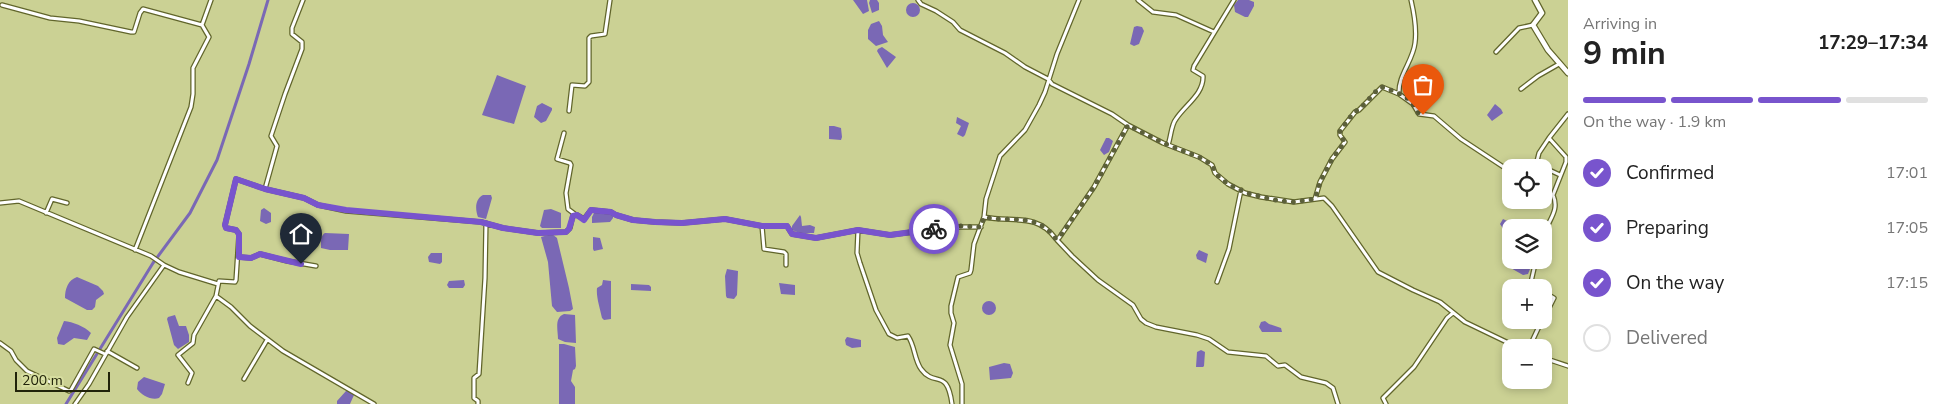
<!DOCTYPE html>
<html lang="en">
<head>
<meta charset="utf-8">
<style>
	body { margin:0; font-family:"Nunito Sans",sans-serif; background:#f6f6f6; color:#222; height:100vh; display:flex; flex-direction:column; font-size:19px; white-space:nowrap }
	* { box-sizing:border-box; margin:0 }
	p { font-size:16px; color:#767676 }
	.icon { flex:none; width:28px; height:28px; fill:none; stroke:currentColor; stroke-width:2; stroke-linecap:round; stroke-linejoin:round }
	.map { position:relative; flex:1; overflow:hidden }
	.details { display:flex; flex-direction:column; background:#fff; width:375px }
	.details>* { flex:none }
	.controls { position:absolute; left:1502px; top:159px; display:grid; gap:10px }
	.controls a { display:grid; place-items:center; width:50px; height:50px; border-radius:10px; background:#fff; box-shadow:0 2px 8px #0003; font-size:25px }
	.scale { position:absolute; left:15px; bottom:12px; width:95px; box-sizing:border-box; padding-left:5px; border:2px solid #21230a; border-top:0; font-size:14px; line-height:18px; white-space:nowrap; color:#21230a; -webkit-text-stroke:4px #d7dea0; paint-order:stroke }
	.pin { position:absolute; display:grid; place-items:center; width:42px; height:42px; color:#fff; margin:-51px -21px; border-radius:50% 50% 50% 0; rotate:-45deg; box-shadow:0 0 5px #0007 }
	.pin .icon { rotate:45deg }
	.courier { position:absolute; display:grid; place-items:center; width:50px; height:50px; margin:-25px; border:4px solid #7854cd; border-radius:50%; background:#fff; color:#222; box-shadow:0 1px 6px #0007 }
	.head em { font-style:normal; font-weight:700 }
	.head div { display:flex; flex-direction:column-reverse }
	.head { display:flex; align-items:center; justify-content:space-between; height:85px; padding:0 15px }
	h1 { font-size:32px; font-weight:700; line-height:38px }
	.bar { display:grid; grid-template-columns:repeat(4,1fr); gap:8px 5px; align-content:center; height:60px; padding:0 15px }
	.bar i { height:6px; border-radius:4px; background:#e0e0e0 }
	.bar .on { background:#7854cd }
	.bar p { grid-column:span 4 }
	ol { padding:0 15px; list-style:none }
	li { display:flex; align-items:center; gap:15px; height:55px }
	li p { margin-inline-start:auto }
	li .icon { padding:5px; border-radius:50%; background:#7854cd; color:#fff; stroke-width:4 }
	li:last-child { color:#767676 }
	li i { width:28px; height:28px; border:2px solid #e0e0e0; border-radius:50% }
	main { display:flex; flex:1; min-height:0 }
	.map>svg:first-child { display:block }
</style>
</head>
<body>
<main>
<div class="map">
<svg width="1568" height="404" viewBox="0 0 1568 404">
	<rect width="100%" height="100%" fill="#cbd194"/>
	<path fill="#7a68b5" d="M853,0H867L869,11L863,14Z
		M870,0H877L879,3V10L872,13L869,3Z
		M1238,0H1249L1254,2V6L1248,17H1245L1235,12L1234,5Z
		M906 10a7 7 0 1 1 14 0a7 7 0 1 1-14 0Z
		M879,21L882,26L883,35L888,42L876,46L868,39V30L871,24Z
		M1137,26L1142,27L1144,31L1139,44L1134,46L1130,44L1134,27Z
		M882,47L896,57L887,68L877,51L878,49Z
		M497,75L526,86L514,124L482,115Z
		M542,103L552,108V110L546,121L541,123L534,117L537,106Z
		M1495,104L1501,109L1503,113L1492,121L1487,115Z
		M957,117L969,123L965,135L963,137L957,134L961,126L956,123Z
		M829,126H834L841,128L842,137L841,140L829,139Z
		M1106,138H1109L1113,141L1109,152L1104,155L1100,150Z
		M483,195H491L492,198L486,219L478,217C475,209 475,199 483,195Z
		M264,208L271,213V222L266,224L260,221L261,210Z
		M551,209L561,213V228H542L540,226L544,210Z
		M595,211L613,214V218L610,222L592,223V217Z
		M800,215L801,217L802,226L810,225L815,227L814,233H800L792,230V226Z
		M1503,219L1519,227L1511,228V233L1504,230L1500,224Z
		M325,233L349,234L348,250H330L321,248C321,242 320,236 325,233Z
		M552,234L557,238L569,288L573,309L570,311L557,312L552,306L548,262L541,237Z
		M593,237L600,238L603,249L594,251L593,249Z
		M1199,250L1208,254L1206,263L1197,259L1196,255Z
		M431,253H442V262L440,264L429,262L428,257Z
		M1511,260H1522L1532,264L1528,274L1523,275L1509,267V264Z
		M727,269L738,271L737,295L734,299L727,298L726,296L725,276Z
		M77,277L98,286L103,291L104,294L96,300L95,307L92,310H87L65,298C65,289 68,280 77,277Z
		M464,280L465,285L463,288H449L447,285L449,281Z
		M603,280L611,281V319L604,320L602,318C600,308 596,297 597,288L602,285Z
		M779,283L795,285V295L781,294Z
		M631,284L649,285L651,287V291L631,290Z
		M982 308a7 7 0 1 1 14 0a7 7 0 1 1-14 0Z
		M564,314L575,315L576,343L565,342L558,339C558,330 554,318 564,314Z
		M175,315L179,326H186L189,335V342L178,349L174,345L167,319L168,317Z
		M64,321C73,322 84,326 91,333L87,340L74,338L64,345L58,344L57,338Z
		M1265,321L1269,324L1281,328L1282,332H1262L1259,327L1261,322Z
		M847,337L861,340V347L852,348L846,345L845,340Z
		M559,344H564L575,347L576,366L575,369L573,370L571,381L575,387V404H559Z
		M1201,350L1205,352L1204,366L1203,367H1196L1197,352Z
		M1004,363L1010,364L1013,373L1011,378L990,380L989,367Z
		M144,377L165,384L162,394L159,398C152,401 141,395 137,389L138,382Z
		M346,391H350L354,395L350,404H337V401Z"/>
	<g fill="none" stroke-linecap="round" stroke-linejoin="round">
		<path stroke="#7a68b5" stroke-width="3" d="M66,404L153,263L190,213L217,160L249,64L268,0"/>
		<g stroke="#61652b" stroke-width="5.5">
			<path id="street" d="M918,0L921,4L936,11L953,22L960,30L1005,53L1025,67L1048,79L1052,84L1112,114L1128,125L1163,143L1199,157L1212,165L1215,173L1228,184L1245,193L1261,197L1294,202L1324,198L1332,206L1378,272L1413,290L1440,302L1465,322L1519,348
				M1079,0L1057,54L1045,92L1039,105L1025,130L1000,156L986,199L984,217C1012,223 1037,212 1056,239L1059,238L1094,187L1128,125
				M1138,0L1153,12L1176,15L1214,32
				M1411,0C1414,13 1417,29 1415,43C1413,61 1398,75 1399,94L1413,104L1419,114L1434,116L1461,139L1511,172
				M2,5L50,18L79,21L131,32H134L140,13L143,9L202,25
				M1496,52L1519,28L1533,25
				M1521,89L1538,76L1559,64
				M569,111L572,85L585,86L589,82V38L591,36L605,34L610,0
				M564,133L557,159L570,163L571,165L566,193L568,209L576,215
				M1549,138L1539,153L1537,161L1543,167L1560,175
				M1168,145C1171,137 1171,125 1176,119C1185,105 1204,94 1203,76L1193,70L1194,66L1234,0
				M265,189L277,146L271,136L285,94L302,49V42L292,34V28L303,0
				M1544,193L1553,195L1566,162V157L1549,138L1568,114
				M1315,199L1320,182L1332,159L1345,142L1340,135V131L1355,112L1359,110L1382,87L1399,94
				M0,203L19,201L151,256L164,265
				M46,213L52,199L67,203
				M762,226L764,249L784,252L786,254V265
				M858,230L857,253L860,263L876,310L889,334L897,338L908,336C915,346 914,359 921,369C935,388 947,367 952,404
				M1544,235C1548,220 1560,211 1553,195
				M1057,240L1072,256L1098,280L1133,305L1141,319L1146,323L1156,327L1197,335L1209,339L1228,352L1266,356L1278,366L1285,365L1301,377L1326,383L1333,388L1338,404
				M135,250L191,107L193,94V68L209,37L202,25L211,0
				M239,257L251,258L260,254L287,261L316,266
				M1217,282L1229,249L1241,190
				M1535,288L1531,282L1536,260
				M1544,292L1554,298L1544,318
				M0,343L11,351L16,360L27,371L69,391L71,390L94,349L105,354
				M1529,348L1542,320
				M107,351L137,368
				M1544,358L1568,366
				M244,379L267,340
				M188,383L192,373L178,355L193,343L194,335L216,296
				M75,404L89,384L127,317L164,265L179,272L218,284
				M374,404L283,351L250,326L231,307L216,296L219,281L235,282L236,280L239,234L236,230L226,228L225,225L236,179L265,189L304,198L318,205L346,211L481,222L503,228L538,233L566,232L570,228L573,215H577L584,219L591,210L611,212L616,215L633,220L655,222L682,223L725,219L762,226H787L792,234L816,238L858,230L890,235L951,227H981
				M478,404V401L474,398V378L479,374L485,278L486,223
				M962,404V384L950,345L954,323L951,313V306L958,277L970,273L971,270L974,244L984,217
				M1386,404L1383,398L1414,367L1447,318L1453,313"/>
		</g>
		<g stroke="#61652b" stroke-width="7">
			<path id="secondary" d="M1535,0L1542,13L1533,25L1548,50L1568,73"/>
		</g>
		<use href="#street" stroke="#fff" stroke-width="3"/>
		<use href="#secondary" stroke="#fff" stroke-width="4.5"/>
	</g>
	<g fill="none" stroke-linecap="round" stroke-linejoin="round">
		<path stroke="#5c603a" stroke-width="5" stroke-dasharray="0 9" d="M934,229L962,226L981,227L984,217C1012,223 1037,212 1056,239L1059,238L1094,187L1128,125L1163,143L1199,157L1212,165L1216,174L1228,184L1246,193L1280,201L1294,202L1315,199L1320,182L1332,159L1345,142L1340,135V131L1354,112L1360,109L1379,88L1382,87C1391,90 1406,95 1412,103C1415,106 1416,111 1419,114L1423,115"/>
		<path stroke="#7854cd" stroke-width="6" d="M301,264L260,254L251,258L239,257V234L236,230L226,228L225,225L236,179L265,189L304,198L318,205L346,210L481,222L503,228L538,233L566,232L569,229L573,216L577,215L584,220L591,210L611,212L616,215L633,220L655,222L682,223L725,219L762,226H787L792,234L816,238L858,230L890,235L934,229"/>
	</g>
</svg>
<div class="controls">
<a><svg class="icon" aria-label="locate" viewBox="0 0 24 24"><circle cx="12" cy="12" r="6"/><path d="M12 2v4M12 18v4M2 12h4M18 12h4"/></svg></a>
<a><svg class="icon" aria-label="layers" viewBox="0 0 24 24"><path d="M12 4l9 5-9 5-9-5zM3 14l9 5 9-5"/></svg></a>
<a>+</a>
<a>−</a>
</div>
<div class="scale">200 m</div>
<div class="pin" style="left:1423px;top:115px;background:#ea580c"><svg class="icon" aria-label="bag" viewBox="0 0 24 24"><path d="M5 8h14l-1 12H6zM9 8a3 3 0 0 1 6 0"/></svg></div>
<div class="pin" style="left:301px;top:264px;background:#1f2937"><svg class="icon" aria-label="home" viewBox="0 0 24 24"><path d="M3 11l9-7 9 7M6 9v11h12V9"/></svg></div>
<div class="courier" style="left:934px;top:229px"><svg class="icon" aria-label="bike" viewBox="0 0 24 24"><circle cx="6" cy="16" r="4"/><circle cx="18" cy="16" r="4"/><path d="M6 16l4-8h5l3 8M10 8l3 8H6M13 5h3"/></svg></div>
</div>
<section class="details">
<div class="head"><div><h1>9 min</h1><p>Arriving in</p></div><em>17:29–17:34</em></div>
<div class="bar"><i class="on"></i><i class="on"></i><i class="on"></i><i></i><p>On the way · 1.9 km</p></div>
<ol>
<li><svg class="icon" aria-label="check" viewBox="0 0 24 24"><path d="M5 12l5 5 9-10"/></svg>Confirmed<p>17:01</p></li>
<li><svg class="icon" aria-label="check" viewBox="0 0 24 24"><path d="M5 12l5 5 9-10"/></svg>Preparing<p>17:05</p></li>
<li><svg class="icon" aria-label="check" viewBox="0 0 24 24"><path d="M5 12l5 5 9-10"/></svg>On the way<p>17:15</p></li>
<li><i></i>Delivered</li>
</ol>
</section>
</main>
</body>
</html>
